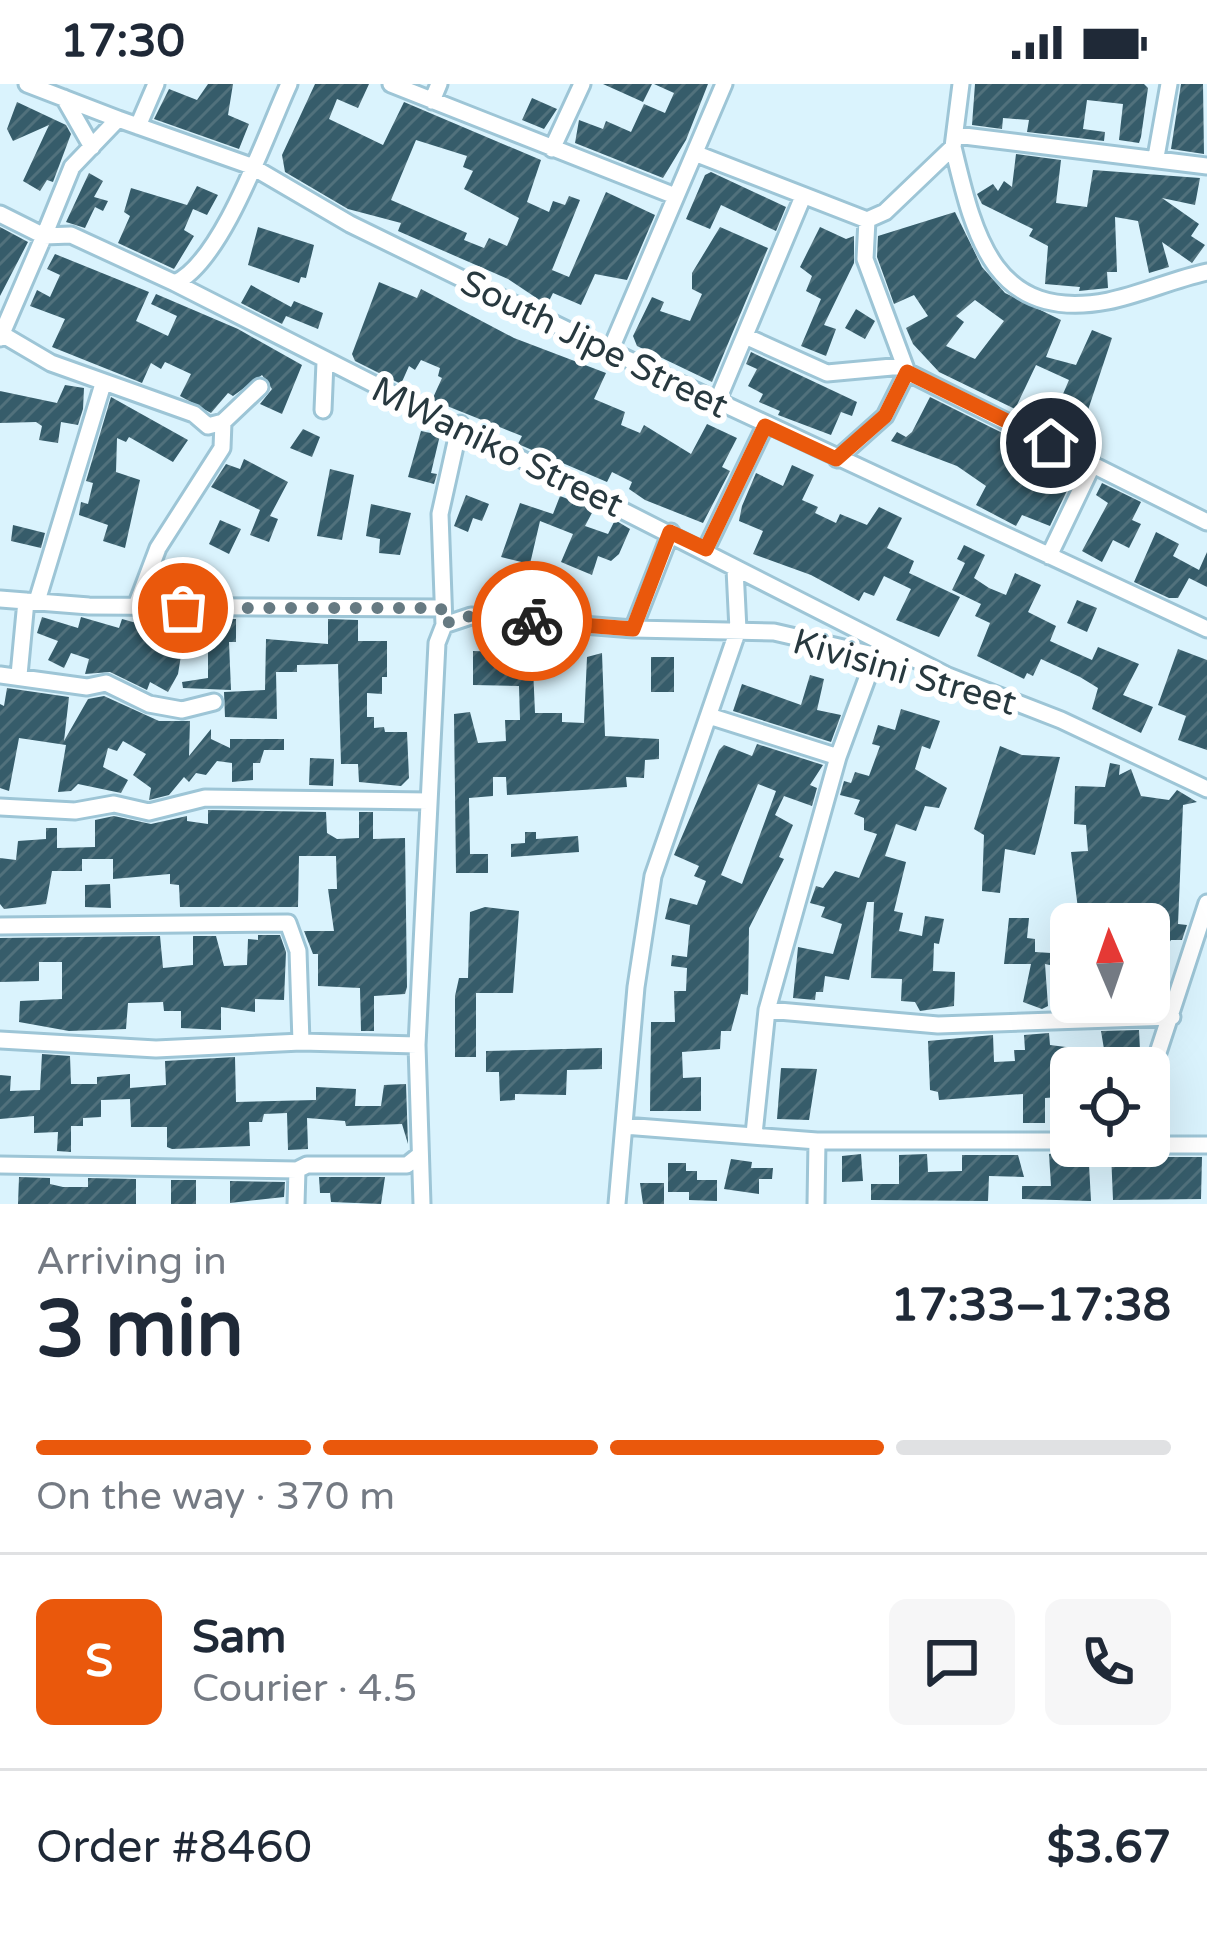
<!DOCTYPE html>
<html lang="en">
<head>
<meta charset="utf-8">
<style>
	body { margin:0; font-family:"Varela Round",sans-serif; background:#f6f6f7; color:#1f2937; height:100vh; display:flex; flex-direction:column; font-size:45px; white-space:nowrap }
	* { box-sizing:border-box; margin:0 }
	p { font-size:39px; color:#747a83 }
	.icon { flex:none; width:66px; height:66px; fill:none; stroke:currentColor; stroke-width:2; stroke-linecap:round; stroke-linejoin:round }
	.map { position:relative; height:1120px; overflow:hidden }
	.panel { display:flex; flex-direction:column; background:#fff; flex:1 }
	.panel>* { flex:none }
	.needle { width:78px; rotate:358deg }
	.buttons { position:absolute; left:1050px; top:819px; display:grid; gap:24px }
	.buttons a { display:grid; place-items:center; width:120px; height:120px; border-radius:18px; background:#fff; box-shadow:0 12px 48px #0002; font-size:60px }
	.pin { position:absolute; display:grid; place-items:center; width:102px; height:102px; color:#fff; margin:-51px; border:6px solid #fff; border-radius:50%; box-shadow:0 3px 12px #0007 }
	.courier { position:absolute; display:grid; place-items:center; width:120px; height:120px; margin:-60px; border:9px solid #ea580c; border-radius:50%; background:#fff; color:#222; box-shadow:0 3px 15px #0007 }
	.summary em { font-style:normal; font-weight:700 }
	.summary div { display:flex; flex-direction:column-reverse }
	.summary { display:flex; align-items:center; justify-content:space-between; height:204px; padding:0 36px }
	h1 { font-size:78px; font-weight:700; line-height:90px }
	.bar { display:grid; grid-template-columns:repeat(4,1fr); gap:18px 12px; align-content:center; height:144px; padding:0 36px }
	.bar i { height:15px; border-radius:9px; background:#e0e1e3 }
	.bar .on { background:#ea580c }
	.bar p { grid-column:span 4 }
	.line { display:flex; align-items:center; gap:30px; padding:0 36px; border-top:3px solid #e0e1e3 }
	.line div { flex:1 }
	.round { display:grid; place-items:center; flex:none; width:126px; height:126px; border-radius:18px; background:#f6f6f7 }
	.status { display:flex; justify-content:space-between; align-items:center; height:84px; padding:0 60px; background:#fff; direction:ltr }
	.status svg { height:33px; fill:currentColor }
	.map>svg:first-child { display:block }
</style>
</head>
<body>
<div class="status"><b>17:30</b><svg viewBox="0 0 49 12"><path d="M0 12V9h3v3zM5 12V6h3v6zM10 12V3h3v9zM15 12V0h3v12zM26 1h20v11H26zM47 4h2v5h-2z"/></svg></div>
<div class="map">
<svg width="1207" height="1120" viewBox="0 0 1207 1120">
	<defs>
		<pattern id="building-hatch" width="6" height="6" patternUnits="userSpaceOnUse" patternTransform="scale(3)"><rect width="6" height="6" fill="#365c6a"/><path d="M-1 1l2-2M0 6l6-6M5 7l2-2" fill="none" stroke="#51717c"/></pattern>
	</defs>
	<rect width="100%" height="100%" fill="#daf3fd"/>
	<path fill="url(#building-hatch)" fill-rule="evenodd" d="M208,0H233L228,31L249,40L239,65L154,35L169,5L197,16Z
		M315,0H369L358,24L337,15L329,35L383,61L404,18L541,76L527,118L549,128L553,117L565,121L569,112L580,116L552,186L569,193L606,108L655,131L627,196L595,190L581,221L553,209L547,221L508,195L398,147L401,139L348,125L285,88L282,71ZM416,56L467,72L463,83L473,87L464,105L519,134L507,162L489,154L484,164L464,156L467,149L391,116Z
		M603,0H652L643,18Z
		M654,0H708L686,56L663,94L575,59L579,36L603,45L606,37L631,48L644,20L665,29L674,9Z
		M975,0H1144L1148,4L1141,53L1139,59L1119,56L1123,20L1087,16L1083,45L1105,48L1104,57L1027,48L1029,36L1003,34L1002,45L972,41Z
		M1181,0H1203L1204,70L1171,65Z
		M532,14L557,25L544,45L522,36Z
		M17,18L66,41L71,50L53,98L47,96L40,107L23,97L49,41L13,57L7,45Z
		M1016,70L1061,76L1056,119L1087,123L1093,86L1200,94L1195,121L1162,114L1199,140L1191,152L1205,161L1192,179L1162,158L1169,183L1149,189L1138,137L1115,133L1117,188H1107L1108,204L1079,207L1080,203L1045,200L1048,162L1029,152L1033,145L982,120L977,110L993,100L998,107L1004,97L1012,103Z
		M711,88L786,123L776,147L721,121L710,145L686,135L705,91Z
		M89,89L103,97L94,113L108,117L103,127L95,123L85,144L66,138Z
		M197,102L218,111L207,131L193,125L184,146L194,152L174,185L118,159L130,132L124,128L131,104L187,121Z
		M955,128L982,183L1005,209L1061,236L1046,273L1076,281L1092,246L1112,254L1081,347L1073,354L1068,352L1076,319L1063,310L1069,296L1036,281L1015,325L939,288L913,260L906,244L928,232L914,211L894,220L877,173L878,152ZM975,216L1004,237L975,275L946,262L964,238L956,232Z
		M0,143L28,158L0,212Z
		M258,143L314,161L306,194L301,193L299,199L248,181Z
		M720,143L768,164L712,298L637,262L633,252L652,213L664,218L660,227L690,237L702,210L692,205V189Z
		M820,143L846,155L854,152V179L824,241L836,245L826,272L801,262L821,215L806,207L812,192L800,183Z
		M55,170L149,208L136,237L168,252L177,232L151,220L156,210L238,245L302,281L282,330L260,320L272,305L262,291L233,312L228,309L211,329L180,312L191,290L165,278L161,285L151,279L142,299L52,263L65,235L30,222L37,206L50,213L60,191L47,185Z
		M379,198L417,214L421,205L514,254L606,289L594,315L625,328L621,341L640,349L644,341L691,370L707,340L737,354L722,383L730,387L703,439L645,416L629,405L632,398L612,388L607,398L518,360L522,352L432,316L442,294L438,292L440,284L421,276L415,286L409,282L401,300L355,277L352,270Z
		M251,201L291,223L294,217L323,229L318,245L286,232L282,240L241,219Z
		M856,225L875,237L865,255L845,244Z
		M751,268L857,318L852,332L841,328L831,351L778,331L780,327L759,318L763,310L748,302L757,285L746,280Z
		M65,301L84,304L83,325L78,341L61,338L58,359L39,356L42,342L36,338L0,339V307L57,319Z
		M111,313L188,356L173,378L129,353L126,358L117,354L116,388L140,396L125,464L103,457L108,441L79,431L81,418L88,420L93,399L86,397Z
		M930,313L1077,386L1050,442L1022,431L1016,442L976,421L986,402L957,382L891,357L897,348L906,353L912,348Z
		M303,345L320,353L312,373L290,364Z
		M421,347L440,351L431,389L437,390L434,400L408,393Z
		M244,375L288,398L270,432L278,435L269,458L250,451L260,426L211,403L226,380L240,385Z
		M792,381L814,391L802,416L818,423L815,429L836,439L840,430L867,441L879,423L902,434L887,464L914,477L909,489L960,513L939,553L896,536L911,505L884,492L874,512L864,508L859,517L811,491L753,470L763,447L739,437L742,422L756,389L783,402Z
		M330,385L354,391L342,456L317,452Z
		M1102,399L1141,418L1132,436L1141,440L1129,464L1113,456L1102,478L1082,467L1108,419L1096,411Z
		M466,411L489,420L482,437L473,434L468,448L454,442Z
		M560,412L594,425L585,442L608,450L615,436L630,445L619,470L611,477L598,472L592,491L561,478L573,450L540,437L530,480L501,473L520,419L553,430Z
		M371,420L411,429L400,471L379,469L380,455L366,452Z
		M220,436L241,445L229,470L209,460Z
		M13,441L45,449L41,464L11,457Z
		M1156,448L1179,460L1173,472L1199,486L1207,468V503L1189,494L1178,514H1169L1134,498Z
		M964,461L985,471L974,494L989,504L1006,511L1015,489L1041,501L1028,528L1056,542L1050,557L1092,576L1098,563L1139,580L1123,611L1153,623L1141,649L1092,625L1098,604L1080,593L1041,575L1033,592L1027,589L1024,595L977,572L990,539L975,532L981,520L952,506L965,479L957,475Z
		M1077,516L1097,524L1087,548L1067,539Z
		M42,533L78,544L81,533L119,544L122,535L140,540L138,546L154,553L183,559L178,590L168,608L150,598L147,606L110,588L85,590L89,575L71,569L64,584L48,576L58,557L37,549Z
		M218,535H236V558H229L231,606L183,604L182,598L208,594V568L186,567V557L218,556Z
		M328,535L358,536V557H387V593H382V610L367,609V633H374V644L384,643L385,648H407L409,694L401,702L359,698L358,680H341L338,580L297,581V588H276L277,635L225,633L224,608L265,606L266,555L328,560Z
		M556,552L558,590H535L537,553Z
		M1178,565L1207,576V666L1178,656L1186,632L1158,621Z
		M473,567L508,568L507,583H533L535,629H562V638L584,639L587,573L602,569L605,652L659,655V675L645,676L644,694L626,693L627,703L507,711L506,693H493V712L469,714L470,770H488V789H456L454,630L470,628L478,659L506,657L505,636H520L519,602L473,601Z
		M651,573H674V608H651Z
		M810,591L824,595L817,626L841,631L831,658L733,627L742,600L801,621Z
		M7,604L69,613L64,657L88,615L104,612L159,637H190L189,672L211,645V655L230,664V655H284V666H264L260,679H253V696L232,698V679L217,677L206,691L196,689L189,698L184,693L169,711L149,716L151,704L133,691L146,670L123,657L117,667L108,664L103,683L128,696L121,709L78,700L71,707L58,708L66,661L19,654L9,707L0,704V620L4,622Z
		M901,625L940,637L930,665L922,662L915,685L947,704L939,724L925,722L916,747L896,740L885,772L906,778L894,827L903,829L899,847L922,852L925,832L944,835L939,860L934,859L933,887L955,888L954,922L920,927L915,918L901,917L902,895L871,894L874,818H867L849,896L825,892L823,908H816L815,916L793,914L798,863L833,870L842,840L821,833L825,823L810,819L816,802L823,804L835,787L859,794L877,750L864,746V734L854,730L860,716L840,711L844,697L851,699L855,688L869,692L880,662L872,660L878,641L895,646Z
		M757,660L823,681L810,701L817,704L812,722L784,712L775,731L793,741L779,773L784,775L749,844L748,911L741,910L731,947H721L720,965L682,968L683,994L701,993V1027H650L651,938H675L674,907H686L687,884L671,882L672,871L687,873L690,841L665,835L670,814L697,821L706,797L694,792L699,782L674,771L719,666L724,661L752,672ZM758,700L776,707L742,800L721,791Z
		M1000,662L1022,671L1060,673L1035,771L1005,765L1000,809L982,807L984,751L974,745Z
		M310,674L334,675L333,702L309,701Z
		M1110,679L1120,681L1119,691L1131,685L1141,712L1169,716L1177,706L1197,718L1183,721L1178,840L1187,841L1182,856H1171L1166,863L1169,898L1162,918L1149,917V837L1107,840L1105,822L1078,825L1071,768L1088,767L1086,741L1074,740L1075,702L1105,703Z
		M208,726L326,728L327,749L337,755L359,754V728H373V755L405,754L407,903L405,910L374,912V947H361L360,904L318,902V870H313L304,847H334L328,805H337L336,772H299L298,823H180L179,801L170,800V790L113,795V775H82V787H52L46,820L4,825L0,820V774L16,776L18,757L46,755V744H57V764L95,763V736L114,732L151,740L187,732V737L208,740Z
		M525,748H536V755L578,752L579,768L511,773V760L525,759Z
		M110,800L111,824L85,823V801Z
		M485,823L519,827L513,909H476V973H455V912L459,894H468L470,828Z
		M1009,834H1029L1027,854L1035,855V868L1051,869L1050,881L1045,880L1048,922L1042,925L1023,918L1031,880H1004Z
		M258,851H280L286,868L284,916L255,915V928L221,923V946L181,944V927H164L163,918L128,919L126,945L69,947L19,938L20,917L62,915V878H39V897L0,898V854L160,852L163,884L193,881V852H216L224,882L247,881L248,855L258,856Z
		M1139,946L1140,966H1132V983H1107L1101,947Z
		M1049,949L1050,961L1074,964L1075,984L1071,1012L1045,1014V1039H1023V1010L939,1016L938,1008L930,1006L928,957L993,951L994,978L1015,977L1014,966H1025L1024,951Z
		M602,964V985L567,986L566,1011L515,1010V1016L500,1017L499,988H486V967Z
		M42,970L70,972L71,1000H97V993L130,990V1004L166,1001L165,977L235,973L236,1018L316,1016V1003L356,1005L355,1022H381L384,1001L406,1000L408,1060L402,1040L346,1042L345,1037L307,1034L308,1065L288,1066L287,1029L264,1030L262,1038H249L250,1062L172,1065L167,1063V1043H131L130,1015L101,1016V1033L83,1034V1042H71V1068L57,1067L58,1048L34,1049V1032L0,1035V991L11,992L10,1007L40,1006Z
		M781,984L817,985L809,1036L777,1035Z
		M1088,1062L1091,1117L1022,1115V1102H1051L1049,1070Z
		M1139,1068L1149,1073H1202L1201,1115L1113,1116L1111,1069Z
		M861,1070L863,1097L842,1098V1072Z
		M927,1070L928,1088L962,1087V1071H1018L1024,1093L989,1092L988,1117L871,1116V1100H899V1071Z
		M731,1075L752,1078L751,1084H773L772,1095H759V1110L724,1105Z
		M668,1079H686V1087H697V1096H717V1117L689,1116V1108H668Z
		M19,1093L50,1094V1100L63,1103H88V1094L136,1095V1120H18Z
		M319,1093H385L381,1120L331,1118L330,1109H320Z
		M171,1096H196V1120H171Z
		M230,1097L285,1098L284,1113L230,1119Z
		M640,1099H664V1120H643Z"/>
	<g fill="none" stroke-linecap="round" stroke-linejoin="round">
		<g stroke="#9dc5d6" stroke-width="21">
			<path id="street" d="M27,0L118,35
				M391,0L675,112
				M64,14L92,63
				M432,17L439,0
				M138,42L156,0
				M956,51L1207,82
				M953,63C974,151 993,239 1108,217C1142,210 1174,195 1207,188
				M552,65L582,0
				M697,70L867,136L885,128L953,63L961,0
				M1156,73L1169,0
				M0,130L44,152L72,83L118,35L251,82L350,140L610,267L1207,545
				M867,136L865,175L907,288L1207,438
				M175,199L948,592
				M0,249L51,279L194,330L208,342L223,338
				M745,252L827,289L903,282
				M0,254L44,152L71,151L175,199C223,177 266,50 289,0
				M610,267L724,0
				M717,318L802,115
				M323,326L325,278
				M837,375L885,332L907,288
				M706,465L765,342
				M1049,472L1093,380
				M0,515L89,522L441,524
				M37,517L103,300
				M136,522L158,464L222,364L223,338L260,303
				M444,541L471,532L633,545L774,548L891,575
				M633,545L671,448
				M943,590L1061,636L1207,705
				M0,591L87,603L106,599L149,620L182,626L214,618
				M19,591L26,517
				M709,632L838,673
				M0,723L75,727L114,720L149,728L205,714L429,717
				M0,842L288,839L298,867L301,958
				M767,926L938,941L1172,933
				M0,956L156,965L301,958L417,961
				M1149,996L1207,819
				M624,1042L817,1057H1071
				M754,1050L767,926L838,673L876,570
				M1149,1061H1207
				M0,1081L297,1086L307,1081H407L417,1073
				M296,1120L297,1086
				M422,1120L417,961L437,559L444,541L440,430L460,340
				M617,1120L636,903L653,792L738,546L735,485
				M816,1120L817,1057"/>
		</g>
		<use href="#street" stroke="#fff" stroke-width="15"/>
	</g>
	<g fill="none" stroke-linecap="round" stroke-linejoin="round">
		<path stroke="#667a82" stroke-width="12" stroke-dasharray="0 21.6" d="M183,524H441L444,541L460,532L532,537"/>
		<path stroke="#ea580c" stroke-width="15" d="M532,537L633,545L670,448L706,465L765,342L836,375L885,332L907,288L1051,359"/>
	</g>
	<g text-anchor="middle" stroke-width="12" stroke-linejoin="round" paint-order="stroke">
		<g font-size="36" fill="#28393f" stroke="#fff">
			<text transform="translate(595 259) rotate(26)" y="13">South Jipe Street</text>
			<text transform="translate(498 362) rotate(26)" y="13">MWaniko Street</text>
			<text transform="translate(905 587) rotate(16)" y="13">Kivisini Street</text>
		</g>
	</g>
</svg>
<div class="buttons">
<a><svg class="needle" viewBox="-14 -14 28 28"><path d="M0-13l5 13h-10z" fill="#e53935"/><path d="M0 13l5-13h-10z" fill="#747a83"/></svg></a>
<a><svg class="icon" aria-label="locate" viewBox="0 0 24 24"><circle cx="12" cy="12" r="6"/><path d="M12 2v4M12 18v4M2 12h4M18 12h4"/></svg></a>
</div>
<div class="pin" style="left:183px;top:524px;background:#ea580c"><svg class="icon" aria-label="bag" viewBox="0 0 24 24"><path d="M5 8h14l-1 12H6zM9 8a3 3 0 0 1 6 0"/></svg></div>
<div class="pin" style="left:1051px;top:359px;background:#1f2937"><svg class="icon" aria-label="home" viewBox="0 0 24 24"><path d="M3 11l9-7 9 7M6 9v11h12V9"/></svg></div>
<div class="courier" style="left:532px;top:537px"><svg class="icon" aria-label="bike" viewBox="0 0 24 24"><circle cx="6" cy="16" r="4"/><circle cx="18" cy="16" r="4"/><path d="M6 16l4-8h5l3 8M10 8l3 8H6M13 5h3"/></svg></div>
</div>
<section class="panel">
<div class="summary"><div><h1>3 min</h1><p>Arriving in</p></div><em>17:33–17:38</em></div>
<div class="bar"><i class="on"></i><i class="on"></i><i class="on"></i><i></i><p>On the way · 370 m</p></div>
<div class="line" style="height:216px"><b class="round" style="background:#ea580c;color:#fff">S</b><div><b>Sam</b><p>Courier · 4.5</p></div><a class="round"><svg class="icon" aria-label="chat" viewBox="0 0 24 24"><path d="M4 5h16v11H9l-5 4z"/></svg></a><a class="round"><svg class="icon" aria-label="phone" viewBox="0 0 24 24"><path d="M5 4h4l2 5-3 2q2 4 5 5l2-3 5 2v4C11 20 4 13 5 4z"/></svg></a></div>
<div class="line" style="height:156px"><div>Order #8460</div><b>$3.67</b></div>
</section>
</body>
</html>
